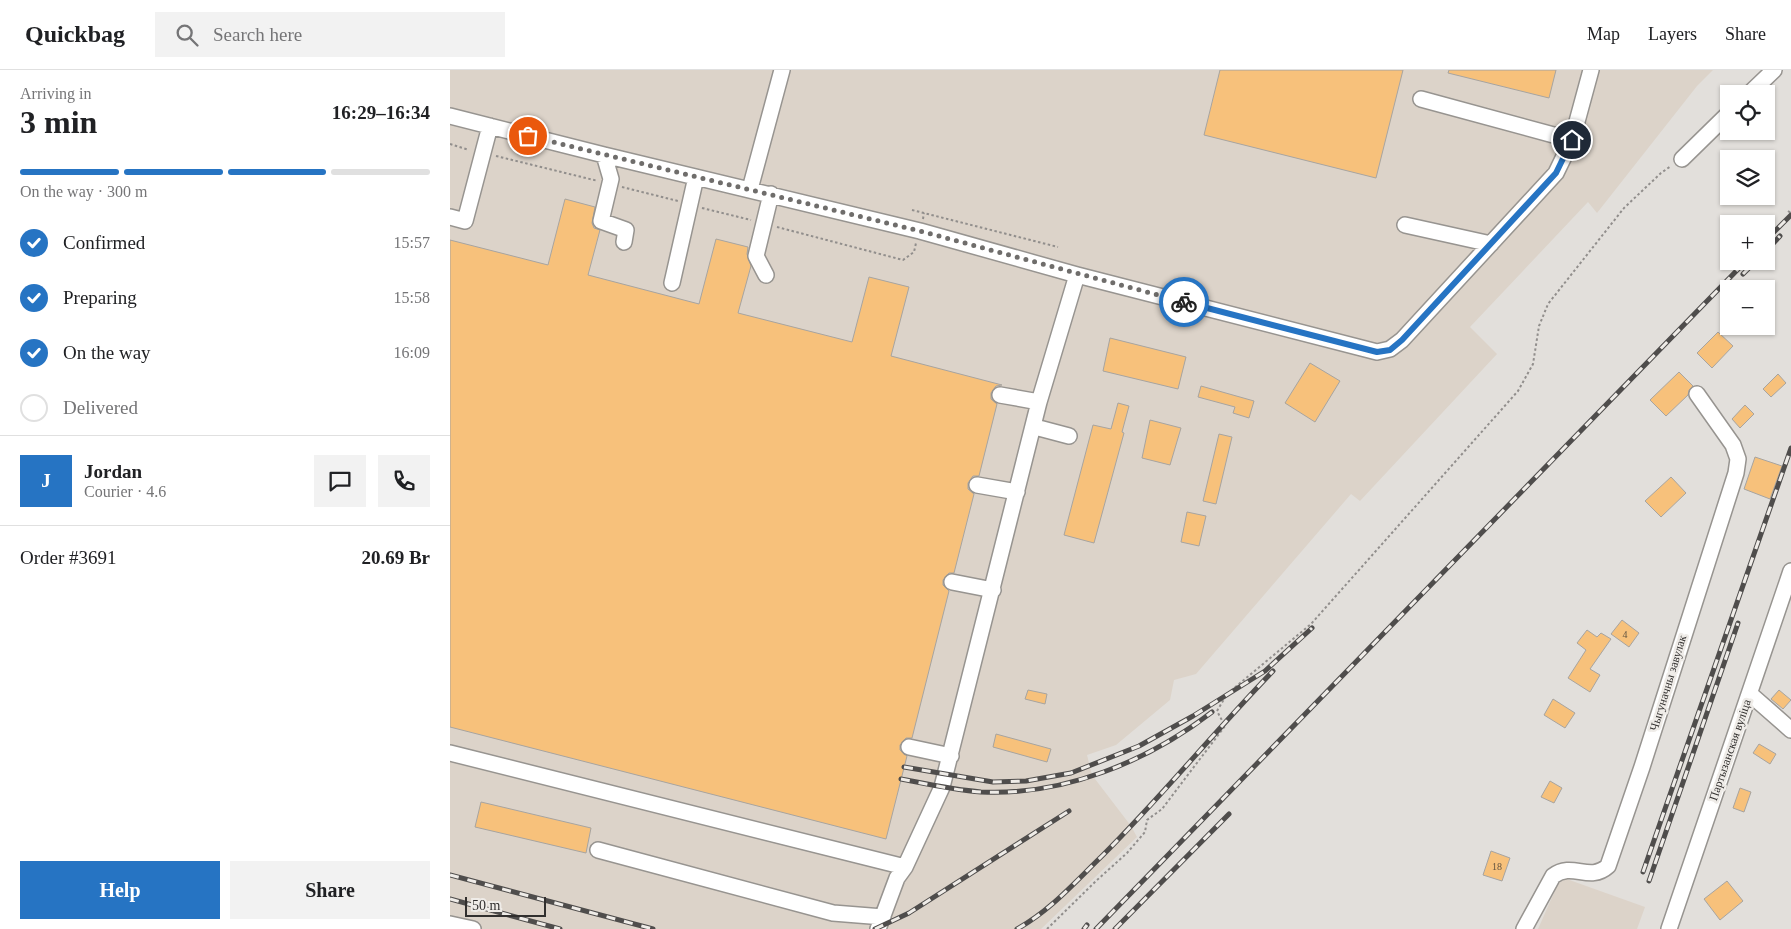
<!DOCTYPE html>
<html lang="en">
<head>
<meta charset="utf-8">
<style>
	body { margin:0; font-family:"Times New Roman",serif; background:#f2f2f2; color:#202124; height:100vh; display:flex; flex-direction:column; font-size:19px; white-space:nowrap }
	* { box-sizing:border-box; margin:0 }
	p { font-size:16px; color:#757577 }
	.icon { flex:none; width:28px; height:28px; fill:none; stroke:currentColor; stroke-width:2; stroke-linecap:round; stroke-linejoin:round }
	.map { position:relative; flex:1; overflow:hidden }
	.drawer { display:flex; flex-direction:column; background:#fff; width:450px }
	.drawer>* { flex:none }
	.tools { position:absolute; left:1270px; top:15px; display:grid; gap:10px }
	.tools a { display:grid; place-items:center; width:55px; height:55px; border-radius:0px; background:#fff; box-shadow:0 1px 4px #0004; font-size:25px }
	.scale { position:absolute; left:15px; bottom:12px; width:81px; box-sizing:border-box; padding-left:5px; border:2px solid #312f2e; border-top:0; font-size:14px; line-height:18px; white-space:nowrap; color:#312f2e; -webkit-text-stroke:4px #efece8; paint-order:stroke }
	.pin { position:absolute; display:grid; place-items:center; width:42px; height:42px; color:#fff; margin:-21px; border:2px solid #fff; border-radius:50%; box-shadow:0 1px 5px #0007 }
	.courier { position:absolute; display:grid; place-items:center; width:50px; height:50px; margin:-25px; border:4px solid #2674c3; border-radius:50%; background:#fff; color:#222; box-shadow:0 1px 6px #0007 }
	.overview em { font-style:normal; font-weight:700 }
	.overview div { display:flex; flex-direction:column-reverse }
	.overview { display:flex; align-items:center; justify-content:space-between; height:85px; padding:0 20px }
	h1 { font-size:32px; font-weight:700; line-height:38px }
	.bar { display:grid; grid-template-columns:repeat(4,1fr); gap:8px 5px; align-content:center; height:60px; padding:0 20px }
	.bar i { height:6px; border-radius:4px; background:#e0e0e0 }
	.bar .selected { background:#2674c3 }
	.bar p { grid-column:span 4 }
	.line { display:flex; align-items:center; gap:12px; padding:0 20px; border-top:1px solid #e0e0e0 }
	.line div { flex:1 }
	.round { display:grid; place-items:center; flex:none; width:52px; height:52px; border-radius:0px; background:#f2f2f2 }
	ol { padding:0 20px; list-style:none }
	li { display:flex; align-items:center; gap:15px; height:55px }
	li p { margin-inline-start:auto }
	li .icon { padding:5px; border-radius:50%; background:#2674c3; color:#fff; stroke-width:4 }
	li:last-child { color:#757577 }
	li i { width:28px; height:28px; border:2px solid #e0e0e0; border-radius:50% }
	.button { display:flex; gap:10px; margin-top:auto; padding:10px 20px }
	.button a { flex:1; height:58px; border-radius:0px; background:#2674c3; color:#fff; font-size:20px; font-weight:700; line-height:58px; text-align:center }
	.button a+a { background:#f2f2f2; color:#202124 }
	header { display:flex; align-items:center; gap:30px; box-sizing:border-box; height:70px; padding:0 25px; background:#fff; border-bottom:1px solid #e0e0e0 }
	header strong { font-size:24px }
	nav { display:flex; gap:28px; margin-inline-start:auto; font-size:18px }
	.search { width:350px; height:45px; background:#f2f2f2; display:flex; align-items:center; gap:12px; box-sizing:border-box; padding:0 18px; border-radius:0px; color:#757577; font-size:19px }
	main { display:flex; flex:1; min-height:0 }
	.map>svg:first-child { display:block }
</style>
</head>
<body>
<header>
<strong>Quickbag</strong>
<div class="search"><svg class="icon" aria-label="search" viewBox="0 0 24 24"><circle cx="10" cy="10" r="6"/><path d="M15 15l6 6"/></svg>Search here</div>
<nav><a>Map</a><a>Layers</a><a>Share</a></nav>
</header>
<main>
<section class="drawer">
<div class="overview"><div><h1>3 min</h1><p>Arriving in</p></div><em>16:29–16:34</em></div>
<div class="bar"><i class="selected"></i><i class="selected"></i><i class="selected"></i><i></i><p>On the way · 300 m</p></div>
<ol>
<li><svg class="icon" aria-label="check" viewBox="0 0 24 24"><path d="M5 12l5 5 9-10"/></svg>Confirmed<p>15:57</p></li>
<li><svg class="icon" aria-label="check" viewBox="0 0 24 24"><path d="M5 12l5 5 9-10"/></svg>Preparing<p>15:58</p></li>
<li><svg class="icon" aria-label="check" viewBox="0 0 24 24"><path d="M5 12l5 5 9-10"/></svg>On the way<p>16:09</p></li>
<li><i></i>Delivered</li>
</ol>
<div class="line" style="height:90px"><b class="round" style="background:#2674c3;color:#fff">J</b><div><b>Jordan</b><p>Courier · 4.6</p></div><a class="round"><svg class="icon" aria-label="chat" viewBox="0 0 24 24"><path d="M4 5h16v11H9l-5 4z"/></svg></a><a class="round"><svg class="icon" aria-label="phone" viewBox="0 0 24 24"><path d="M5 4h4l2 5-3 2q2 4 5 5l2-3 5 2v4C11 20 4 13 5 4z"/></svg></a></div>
<div class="line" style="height:65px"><div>Order #3691</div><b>20.69 Br</b></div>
<div class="button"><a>Help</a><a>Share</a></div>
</section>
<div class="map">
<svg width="1341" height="859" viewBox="0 0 1341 859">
	<rect width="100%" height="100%" fill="#e2dfdb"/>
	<path fill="#dcd3c9" d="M0,0H1263L1247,16L1147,143L1138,132L1020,257L1047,284L910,431L901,424L746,604L724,610L720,630L666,675L637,685L642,705L681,756L687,767L591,859H0Z
		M1111,807L1195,837L1187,859H1088Z"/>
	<path fill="#f7c17b" stroke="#a7a4a0" d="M770,0H953L926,108L754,65Z
		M999,0H1106L1099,28L998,3Z
		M115,129L145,137L142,153L144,158L150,160L138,205L249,234L266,169L298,177L297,184L301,196L288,243L402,272L419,207L459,217L441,286L552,315L546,316L541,323V329L547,334L529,406H523L518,413V419L524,424L504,503H499L493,510V515L499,521L462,668H456L450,675V680L457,686L436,769L0,657V170L98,195Z
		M1268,262L1283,276L1262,298L1247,283Z
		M660,268L736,287L728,319L653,301Z
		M860,293L890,311L865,352L835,333Z
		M1229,302L1243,316L1239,320L1238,325L1216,346L1200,330Z
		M1328,304L1336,313L1321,327L1313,319Z
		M751,316L804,331L799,348L783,343L785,337L748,327Z
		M668,333L679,336L672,362L674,363L644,473L614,465L643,355L661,359Z
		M1295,335L1304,344L1290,358L1282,349Z
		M700,350L731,358L720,395L692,388Z
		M769,364L782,367L766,434L753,431Z
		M1305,387L1332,396L1320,429L1294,419Z
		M1221,407L1236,423L1211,447L1195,431Z
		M737,442L756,446L749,476L731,472Z
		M1172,550L1189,563L1179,577L1161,564Z
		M1137,560L1147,567L1151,563L1161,569L1140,599L1150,605L1140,622L1118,608L1136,580L1127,573Z
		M578,620L597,624L595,634L575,629Z
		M1329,620L1341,630L1333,639L1321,629Z
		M1103,629L1125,643L1115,658L1094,645Z
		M546,664L601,679L597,692L543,677Z
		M1309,674L1326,684L1320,694L1303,683Z
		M1100,711L1112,718L1104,733L1091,727Z
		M1290,718L1301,722L1294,742L1283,738Z
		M31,732L141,758L136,783L25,757Z
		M1041,781L1060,788L1052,811L1033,805Z
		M1277,811L1293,831L1270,850L1254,829Z"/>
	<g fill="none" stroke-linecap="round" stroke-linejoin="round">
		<g stroke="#979490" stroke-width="18">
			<path id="minor" d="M1299,24L1324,0
				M971,29L1122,70
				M0,46L154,85L470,161L627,205L927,282L940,279L952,270L1106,103L1122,70L1141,0
				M154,85L161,109L151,151L176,160L174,172
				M1232,89L1279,43
				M300,119L332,0
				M0,147L15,151L40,56
				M955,155L1041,174
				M316,205L306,186L321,124
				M222,213L246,107
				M550,325L589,332
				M585,357L619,366
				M527,415L567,422
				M502,512L543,520
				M1300,624L1341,660
				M459,677L501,686
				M0,683L455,797
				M148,780L383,843L433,847
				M0,854L23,859
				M428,859L447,808L455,797L492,717L589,332L627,205
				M1074,859L1103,806C1123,791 1139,813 1158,796L1192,697L1286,403L1288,389L1283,375L1247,324
				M1219,859L1341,501"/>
		</g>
		<path stroke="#918e8c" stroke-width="2" stroke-dasharray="2.5 2.5" stroke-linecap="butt" d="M0,74L19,80
			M46,86L148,111
			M172,117L228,131
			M252,138L301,150
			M462,140L608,177
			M1338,141L1341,143
			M473,149L474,143
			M327,157L453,190L464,182L466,173
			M597,859L646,811L677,783L695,762L697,750L712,739L775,656L767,641L777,624L861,554L1068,321L1083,294L1089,256L1098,234L1174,138L1211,103L1221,96"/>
		<use href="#minor" stroke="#fff" stroke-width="15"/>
		<g stroke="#4f4d4c" stroke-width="5">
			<path id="rail" d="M1316,170L1341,145
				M1316,181L1330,166
				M1293,204L1306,191
				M454,697L543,712L576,711L621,703L689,676L743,646L815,601L862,558
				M451,709C477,714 504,720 531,722C613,726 697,692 762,642
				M1193,802L1341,378
				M0,805L203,859
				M1199,811L1288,553
				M0,829L110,859
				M425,859L459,843L619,741
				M567,859C601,840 625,812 653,785C712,726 765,661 823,601
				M634,859L637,855
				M646,859L1296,191
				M665,859L779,744"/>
		</g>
		<use href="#rail" stroke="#efece8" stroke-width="3" stroke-dasharray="9" stroke-linecap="butt"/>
	</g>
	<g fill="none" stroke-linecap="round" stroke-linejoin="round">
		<path stroke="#6f6d6b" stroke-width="5" stroke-dasharray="0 9" d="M78,66L470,161L734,232"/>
		<path stroke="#2674c3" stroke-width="6" d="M734,232L927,282L940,280L952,270L1106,103L1122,70"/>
	</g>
	<g text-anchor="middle" stroke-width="5" stroke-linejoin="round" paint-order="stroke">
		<g font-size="10" fill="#625441">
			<text x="1175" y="568">4</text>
			<text x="1047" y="800">18</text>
		</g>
		<g font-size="12" fill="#312f2e" stroke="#efece8">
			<text transform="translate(1218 613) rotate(-73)" y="4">Чыгуначны завулак</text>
			<text transform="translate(1280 680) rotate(-71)" y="4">Партызанская вуліца</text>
		</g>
	</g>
</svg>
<div class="tools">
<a><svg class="icon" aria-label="locate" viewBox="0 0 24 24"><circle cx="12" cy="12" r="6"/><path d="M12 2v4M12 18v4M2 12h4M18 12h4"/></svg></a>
<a><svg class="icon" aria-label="layers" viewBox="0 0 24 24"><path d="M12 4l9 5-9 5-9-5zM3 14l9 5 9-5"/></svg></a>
<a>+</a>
<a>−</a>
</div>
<div class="scale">50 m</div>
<div class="pin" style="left:78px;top:66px;background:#ea580c"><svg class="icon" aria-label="bag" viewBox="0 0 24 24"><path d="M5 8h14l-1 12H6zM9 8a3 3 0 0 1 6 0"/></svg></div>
<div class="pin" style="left:1122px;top:70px;background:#1f2937"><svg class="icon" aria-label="home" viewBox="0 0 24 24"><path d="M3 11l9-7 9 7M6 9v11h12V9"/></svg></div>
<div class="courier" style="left:734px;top:232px"><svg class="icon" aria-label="bike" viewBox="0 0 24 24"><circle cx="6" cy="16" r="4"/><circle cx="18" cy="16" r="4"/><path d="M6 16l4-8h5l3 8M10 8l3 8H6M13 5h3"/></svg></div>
</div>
</main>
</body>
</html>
